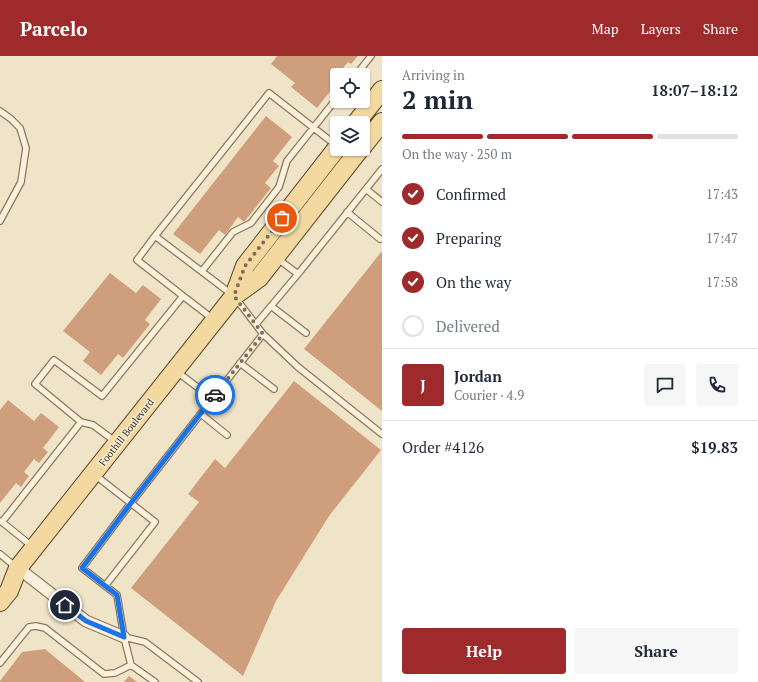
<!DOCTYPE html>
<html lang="en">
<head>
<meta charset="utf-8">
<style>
	body { margin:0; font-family:"PT Serif",serif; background:#f6f6f7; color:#1f2937; height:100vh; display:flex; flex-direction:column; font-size:15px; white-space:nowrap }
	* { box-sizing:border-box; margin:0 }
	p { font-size:13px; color:#747a83 }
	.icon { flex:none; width:22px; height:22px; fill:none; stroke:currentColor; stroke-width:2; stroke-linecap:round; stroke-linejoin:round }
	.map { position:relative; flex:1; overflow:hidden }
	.drawer { display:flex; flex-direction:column; background:#fff; width:376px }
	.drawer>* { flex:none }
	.controls { position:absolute; left:330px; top:12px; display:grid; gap:8px }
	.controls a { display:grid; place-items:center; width:40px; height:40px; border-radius:4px; background:#fff; box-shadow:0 1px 3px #0004; font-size:20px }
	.pin { position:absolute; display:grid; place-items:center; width:34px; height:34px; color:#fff; margin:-17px; border:2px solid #fff; border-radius:50%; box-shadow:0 1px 4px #0007 }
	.courier { position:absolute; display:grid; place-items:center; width:40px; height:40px; margin:-20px; border:3px solid #1a73e8; border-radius:50%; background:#fff; color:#222; box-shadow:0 1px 5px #0007 }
	.headline em { font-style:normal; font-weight:700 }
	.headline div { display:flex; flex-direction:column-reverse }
	.headline { display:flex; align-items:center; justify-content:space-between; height:68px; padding:0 20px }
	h1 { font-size:26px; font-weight:700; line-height:30px }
	.bar { display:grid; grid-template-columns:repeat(4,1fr); gap:6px 4px; align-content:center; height:48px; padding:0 20px }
	.bar i { height:5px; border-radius:3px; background:#e0e1e3 }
	.bar .selected { background:#9e2a2b }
	.bar p { grid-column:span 4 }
	.line { display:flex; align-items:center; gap:10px; padding:0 20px; border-top:1px solid #e0e1e3 }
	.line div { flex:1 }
	.round { display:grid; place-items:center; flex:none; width:42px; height:42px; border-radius:4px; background:#f6f6f7 }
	ol { padding:0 20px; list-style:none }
	li { display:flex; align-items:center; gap:12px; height:44px }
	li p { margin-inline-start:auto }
	li .icon { padding:4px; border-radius:50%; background:#9e2a2b; color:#fff; stroke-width:4 }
	li:last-child { color:#747a83 }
	li i { width:22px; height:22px; border:2px solid #e0e1e3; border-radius:50% }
	.button { display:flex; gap:8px; margin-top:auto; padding:8px 20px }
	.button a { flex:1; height:46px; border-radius:4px; background:#9e2a2b; color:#fff; font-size:16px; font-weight:700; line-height:46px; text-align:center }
	.button a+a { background:#f6f6f7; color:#1f2937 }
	header { display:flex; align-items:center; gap:24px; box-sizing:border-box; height:56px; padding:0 20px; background:#9e2a2b; color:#fff }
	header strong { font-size:19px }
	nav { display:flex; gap:22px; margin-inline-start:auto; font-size:14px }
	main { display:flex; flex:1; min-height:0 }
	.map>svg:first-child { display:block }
</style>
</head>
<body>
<header>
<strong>Parcelo</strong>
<nav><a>Map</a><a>Layers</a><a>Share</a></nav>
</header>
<main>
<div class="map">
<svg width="382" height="626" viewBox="0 0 382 626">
	<rect width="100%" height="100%" fill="#f0e4c8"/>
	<path fill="#cf9f7d" d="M277,0H358L351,8L348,6L337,19L333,25L336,28L317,52L291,31L295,27L271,8Z
		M266,60L292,81L273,105L279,110L265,127L271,132L244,166L238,161L225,179L219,174L200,198L173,178Z
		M382,195V355L304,293Z
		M110,217L136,237L143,229L161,243L145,264L150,268L123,302L118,298L101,319L83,305L90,296L63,275Z
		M294,325L381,394L329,460L276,545L243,620L131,532L199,446L188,438L215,403L225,412Z
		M8,344L34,365L41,357L59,371L43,392L48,396L39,407L34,403L24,416L29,420L21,431L16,427L0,447V354Z
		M45,593L85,626H0V625L22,596Z
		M129,620L137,626H124Z"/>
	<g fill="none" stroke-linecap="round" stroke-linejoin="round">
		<g stroke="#8d765c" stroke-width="8">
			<path id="service" d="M356,19L371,0
				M0,55L11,63L20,72L26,92L21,126L0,165
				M366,133L382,146
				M347,156L380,183
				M155,180L269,37L337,90
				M278,203L298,218L382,113
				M202,215L233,176L251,167L279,131L287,105L337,42
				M271,250L306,277
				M256,268L298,218
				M263,278L298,311L382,378
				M240,307L274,333
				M176,315L213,343
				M201,358L227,379
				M81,366L35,328L54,304L102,340L183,240L213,263
				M95,419L155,466L105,530
				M0,465L2,466L81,366L93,369L116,386
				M2,466L33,491
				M0,498L16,511
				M124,581L145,586L198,626
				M0,607L29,571L36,570L45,572L104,618L115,617L131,609
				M155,626L131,609L124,581L117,539L82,512L131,447L263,278L234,240L155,180L137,204L183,240"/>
		</g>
		<g stroke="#8d765c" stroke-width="13">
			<path id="minor" d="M18,512L86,565L124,581"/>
		</g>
		<g stroke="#5b4430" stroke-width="20">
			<path id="primary" d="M356,67L382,34
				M363,90L382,66
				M234,240L245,210L337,92
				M0,546L9,535L18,512L234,240L259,222L360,93"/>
		</g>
		<use href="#service" stroke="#faf1dc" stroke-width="5.5"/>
		<use href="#minor" stroke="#faf1dc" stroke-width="11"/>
		<use href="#primary" stroke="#f3d9a0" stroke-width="18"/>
	</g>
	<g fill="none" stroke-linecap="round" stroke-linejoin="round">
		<path stroke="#7c6e5b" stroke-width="4" stroke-dasharray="0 7.2" d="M215,339L263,278L234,240L245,210L282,162"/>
		<path stroke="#1a73e8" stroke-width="5" d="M65,549L86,565L124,581L117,539L82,512L131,447L215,339"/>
	</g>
	<g text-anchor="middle" stroke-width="3" stroke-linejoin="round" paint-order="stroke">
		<g font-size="10" fill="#3d2e20" stroke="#f7eed8">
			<text transform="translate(126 376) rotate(-52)" y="4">Foothill Boulevard</text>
		</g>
	</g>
</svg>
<div class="controls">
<a><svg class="icon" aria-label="locate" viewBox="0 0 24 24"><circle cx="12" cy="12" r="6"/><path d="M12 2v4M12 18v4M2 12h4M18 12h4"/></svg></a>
<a><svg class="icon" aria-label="layers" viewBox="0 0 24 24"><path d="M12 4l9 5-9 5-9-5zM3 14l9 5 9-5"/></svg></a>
</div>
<div class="pin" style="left:282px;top:162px;background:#ea580c"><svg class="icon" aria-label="bag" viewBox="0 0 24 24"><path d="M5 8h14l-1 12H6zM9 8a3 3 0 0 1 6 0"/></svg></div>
<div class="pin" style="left:65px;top:549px;background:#1f2937"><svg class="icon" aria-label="home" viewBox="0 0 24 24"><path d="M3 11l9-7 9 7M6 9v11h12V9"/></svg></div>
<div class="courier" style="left:215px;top:339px"><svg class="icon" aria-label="car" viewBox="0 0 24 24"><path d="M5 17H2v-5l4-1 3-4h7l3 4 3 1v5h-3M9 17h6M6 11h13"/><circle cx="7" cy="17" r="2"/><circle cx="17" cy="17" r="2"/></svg></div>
</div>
<section class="drawer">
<div class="headline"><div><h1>2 min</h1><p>Arriving in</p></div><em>18:07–18:12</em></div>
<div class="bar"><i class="selected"></i><i class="selected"></i><i class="selected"></i><i></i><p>On the way · 250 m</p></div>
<ol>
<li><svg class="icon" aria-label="check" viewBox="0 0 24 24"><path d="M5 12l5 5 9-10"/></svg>Confirmed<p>17:43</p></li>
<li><svg class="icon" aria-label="check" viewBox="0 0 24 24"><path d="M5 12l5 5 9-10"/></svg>Preparing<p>17:47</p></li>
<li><svg class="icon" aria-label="check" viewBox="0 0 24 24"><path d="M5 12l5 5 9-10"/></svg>On the way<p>17:58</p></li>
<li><i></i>Delivered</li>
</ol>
<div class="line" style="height:72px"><b class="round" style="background:#9e2a2b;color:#fff">J</b><div><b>Jordan</b><p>Courier · 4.9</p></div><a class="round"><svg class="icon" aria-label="chat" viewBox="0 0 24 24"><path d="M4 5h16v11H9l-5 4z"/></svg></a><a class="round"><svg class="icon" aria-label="phone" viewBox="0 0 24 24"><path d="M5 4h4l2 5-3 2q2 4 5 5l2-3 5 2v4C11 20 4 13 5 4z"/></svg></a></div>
<div class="line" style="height:52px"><div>Order #4126</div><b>$19.83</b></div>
<div class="button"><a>Help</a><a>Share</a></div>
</section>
</main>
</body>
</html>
